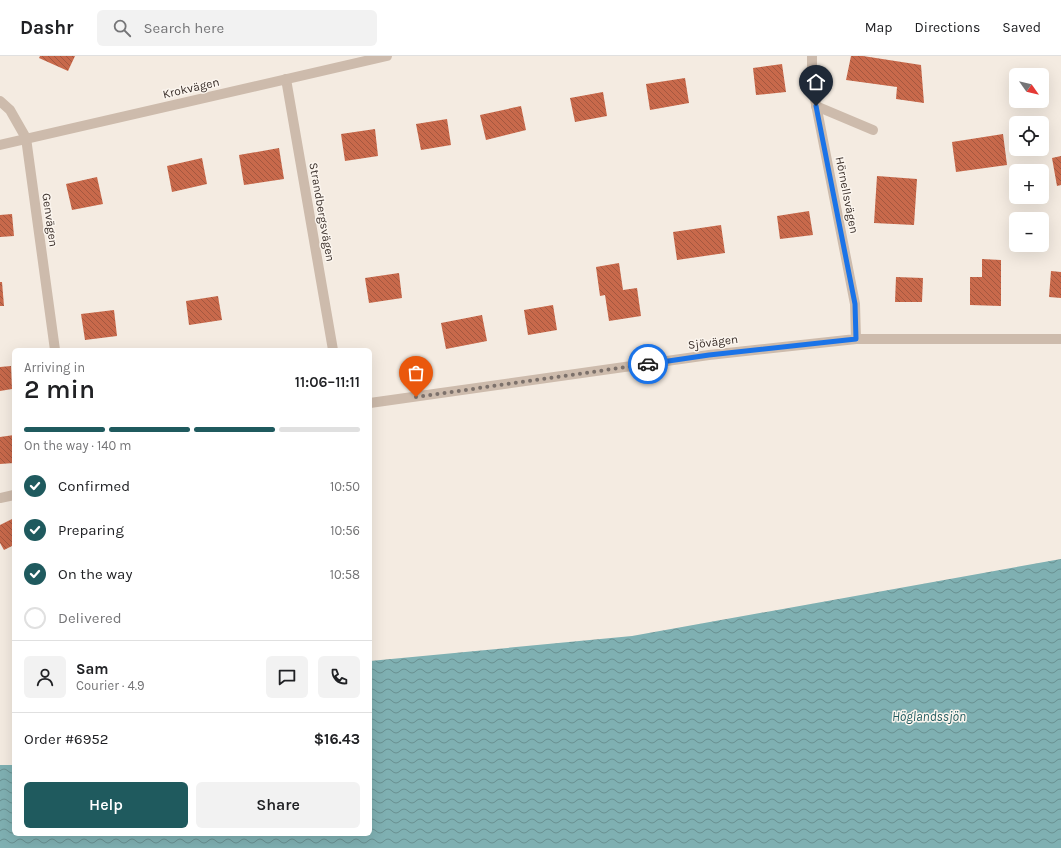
<!DOCTYPE html>
<html lang="en">
<head>
<meta charset="utf-8">
<style>
	body { margin:0; font-family:Karla,sans-serif; background:#f2f2f2; color:#202124; height:100vh; display:flex; flex-direction:column; font-size:15px; white-space:nowrap }
	* { box-sizing:border-box; margin:0 }
	p { font-size:13px; color:#757577 }
	.icon { flex:none; width:22px; height:22px; fill:none; stroke:currentColor; stroke-width:2; stroke-linecap:round; stroke-linejoin:round }
	.map { position:relative; flex:1; overflow:hidden }
	.drawer { position:absolute; left:12px; top:292px; width:360px; height:488px; display:flex; flex-direction:column; background:#fff; border-radius:6px; box-shadow:0 4px 16px #0002 }
	.drawer>* { flex:none }
	.needle { width:26px; rotate:124deg }
	.controls { position:absolute; left:1009px; top:12px; display:grid; gap:8px }
	.controls a { display:grid; place-items:center; width:40px; height:40px; border-radius:6px; background:#fff; box-shadow:0 4px 16px #0002; font-size:20px }
	.pin { position:absolute; display:grid; place-items:center; width:34px; height:34px; color:#fff; margin:-41px -17px; border-radius:50% 50% 50% 0; rotate:-45deg; box-shadow:0 0 4px #0007 }
	.pin .icon { rotate:45deg }
	.courier { position:absolute; display:grid; place-items:center; width:40px; height:40px; margin:-20px; border:3px solid #1a73e8; border-radius:50%; background:#fff; color:#222; box-shadow:0 1px 5px #0007 }
	.headline em { font-style:normal; font-weight:600 }
	.headline div { display:flex; flex-direction:column-reverse }
	.headline { display:flex; align-items:center; justify-content:space-between; height:68px; padding:0 12px }
	h1 { font-size:26px; font-weight:600; line-height:30px }
	.bar { display:grid; grid-template-columns:repeat(4,1fr); gap:6px 4px; align-content:center; height:48px; padding:0 12px }
	.bar i { height:5px; border-radius:3px; background:#e0e0e0 }
	.bar .on { background:#1f5a5e }
	.bar p { grid-column:span 4 }
	.line { display:flex; align-items:center; gap:10px; padding:0 12px; border-top:1px solid #e0e0e0 }
	.line div { flex:1 }
	.round { display:grid; place-items:center; flex:none; width:42px; height:42px; border-radius:6px; background:#f2f2f2 }
	ol { padding:0 12px; list-style:none }
	li { display:flex; align-items:center; gap:12px; height:44px }
	li p { margin-inline-start:auto }
	li .icon { padding:4px; border-radius:50%; background:#1f5a5e; color:#fff; stroke-width:4 }
	li:last-child { color:#757577 }
	li i { width:22px; height:22px; border:2px solid #e0e0e0; border-radius:50% }
	.cta { display:flex; gap:8px; margin-top:auto; padding:8px 12px }
	.cta a { flex:1; height:46px; border-radius:6px; background:#1f5a5e; color:#fff; font-size:16px; font-weight:600; line-height:46px; text-align:center }
	.cta a+a { background:#f2f2f2; color:#202124 }
	header { display:flex; align-items:center; gap:24px; box-sizing:border-box; height:56px; padding:0 20px; background:#fff; border-bottom:1px solid #e0e0e0 }
	header strong { font-size:19px }
	nav { display:flex; gap:22px; margin-inline-start:auto; font-size:14px }
	.search { width:280px; height:36px; background:#f2f2f2; display:flex; align-items:center; gap:10px; box-sizing:border-box; padding:0 14px; border-radius:6px; color:#757577; font-size:15px }
	.map>svg:first-child { display:block }
</style>
</head>
<body>
<header>
<strong>Dashr</strong>
<div class="search"><svg class="icon" aria-label="search" viewBox="0 0 24 24"><circle cx="10" cy="10" r="6"/><path d="M15 15l6 6"/></svg>Search here</div>
<nav><a>Map</a><a>Directions</a><a>Saved</a></nav>
</header>
<div class="map">
<svg width="1061" height="792" viewBox="0 0 1061 792">
	<defs>
		<pattern id="water-waves" width="16" height="10" patternUnits="userSpaceOnUse"><rect width="16" height="10" fill="#7fb0b2"/><path d="M0 5q4-4 8 0t8 0" fill="none" stroke="#699091"/></pattern>
		<pattern id="building-back-hatch" width="6" height="6" patternUnits="userSpaceOnUse"><rect width="6" height="6" fill="#c8694b"/><path d="M-1 5l2 2M0 0l6 6M5-1l2 2" fill="none" stroke="#a4573f"/></pattern>
	</defs>
	<rect width="100%" height="100%" fill="#f4ebe1"/>
	<path fill="url(#water-waves)" d="M1061,503V792H0V709H14V778H370V605L632,580Z"/>
	<path fill="url(#building-back-hatch)" d="M40,0H75L68,15L39,2Z
		M851,0H863L921,9L924,47L896,43L897,31L846,24Z
		M782,8L786,36L756,39L753,12Z
		M685,22L689,47L650,54L646,28Z
		M603,36L607,60L575,66L570,42Z
		M521,50L526,74L486,84L480,59Z
		M447,63L451,89L421,94L416,68Z
		M375,73L378,100L345,105L341,78Z
		M1003,78L1007,109L956,116L952,86Z
		M279,92L284,123L244,129L239,99Z
		M1061,100V129L1057,130L1052,102Z
		M202,102L207,128L172,136L167,110Z
		M877,120L917,123L914,169L874,167Z
		M97,121L103,148L72,154L66,128Z
		M809,155L813,179L780,183L777,160Z
		M12,158L14,180L0,181V159Z
		M721,169L725,197L677,204L673,176Z
		M982,203L1001,204V250L970,249V221H982Z
		M619,207L623,234L637,232L641,260L609,265L605,239L600,240L596,211Z
		M1051,215L1061,216V242L1049,241Z
		M399,217L402,242L369,247L365,222Z
		M896,221L923,222L922,246H895Z
		M0,226H2L4,250H0Z
		M218,240L222,264L189,269L186,245Z
		M553,249L557,274L528,279L524,254Z
		M114,254L117,280L85,284L81,258Z
		M482,259L487,285L446,293L441,267Z
		M11,310L12,333L0,335V311Z
		M14,379V407L0,408V381Z
		M14,462V489L4,494L0,487V469Z"/>
	<g fill="none" stroke-linecap="round" stroke-linejoin="round">
		<path stroke="#cdbbac" stroke-width="10" d="M816,50L873,74"/>
		<path stroke="#cdbbac" stroke-width="10" d="M812,0V28L855,248L856,283
			M286,23L333,294
			M0,45L10,54L26,82L55,294
			M370,347L709,299L856,283H1061
			M0,442L14,439"/>
		<path stroke="#cdbbac" stroke-width="10" d="M0,89L387,0"/>
	</g>
	<g fill="none" stroke-linecap="round" stroke-linejoin="round">
		<path stroke="#7c716b" stroke-width="4" stroke-dasharray="0 7.2" d="M416,341L648,308"/>
		<path stroke="#1a73e8" stroke-width="5" d="M648,308L709,299L856,283L855,248L816,50"/>
	</g>
	<g text-anchor="middle" stroke-width="3" stroke-linejoin="round" paint-order="stroke">
		<g font-size="12" fill="#3b302b" stroke="#fbf5ee">
			<text transform="translate(191 32) rotate(-13)" y="4">Krokvägen</text>
			<text transform="translate(847 139) rotate(79)" y="4">Hörnellsvägen</text>
			<text transform="translate(322 156) rotate(80)" y="4">Strandbergsvägen</text>
			<text transform="translate(50 164) rotate(82)" y="4">Genvägen</text>
			<text transform="translate(713 286) rotate(-7)" y="4">Sjövägen</text>
		</g>
		<g font-size="13" font-style="italic" fill="#1f5a5e" stroke="#fbf5ee">
			<text x="929" y="665">Höglandssjön</text>
		</g>
	</g>
</svg>
<div class="controls">
<a><svg class="needle" viewBox="-14 -14 28 28"><path d="M0-13l5 13h-10z" fill="#e53935"/><path d="M0 13l5-13h-10z" fill="#757577"/></svg></a>
<a><svg class="icon" aria-label="locate" viewBox="0 0 24 24"><circle cx="12" cy="12" r="6"/><path d="M12 2v4M12 18v4M2 12h4M18 12h4"/></svg></a>
<a>+</a>
<a>−</a>
</div>
<div class="pin" style="left:416px;top:341px;background:#ea580c"><svg class="icon" aria-label="bag" viewBox="0 0 24 24"><path d="M5 8h14l-1 12H6zM9 8a3 3 0 0 1 6 0"/></svg></div>
<div class="pin" style="left:816px;top:50px;background:#1f2937"><svg class="icon" aria-label="home" viewBox="0 0 24 24"><path d="M3 11l9-7 9 7M6 9v11h12V9"/></svg></div>
<div class="courier" style="left:648px;top:308px"><svg class="icon" aria-label="car" viewBox="0 0 24 24"><path d="M5 17H2v-5l4-1 3-4h7l3 4 3 1v5h-3M9 17h6M6 11h13"/><circle cx="7" cy="17" r="2"/><circle cx="17" cy="17" r="2"/></svg></div>
<section class="drawer">
<div class="headline"><div><h1>2 min</h1><p>Arriving in</p></div><em>11:06–11:11</em></div>
<div class="bar"><i class="on"></i><i class="on"></i><i class="on"></i><i></i><p>On the way · 140 m</p></div>
<ol>
<li><svg class="icon" aria-label="check" viewBox="0 0 24 24"><path d="M5 12l5 5 9-10"/></svg>Confirmed<p>10:50</p></li>
<li><svg class="icon" aria-label="check" viewBox="0 0 24 24"><path d="M5 12l5 5 9-10"/></svg>Preparing<p>10:56</p></li>
<li><svg class="icon" aria-label="check" viewBox="0 0 24 24"><path d="M5 12l5 5 9-10"/></svg>On the way<p>10:58</p></li>
<li><i></i>Delivered</li>
</ol>
<div class="line" style="height:72px"><a class="round"><svg class="icon" aria-label="person" viewBox="0 0 24 24"><circle cx="12" cy="8" r="4"/><path d="M4 21q1-7 8-7t8 7"/></svg></a><div><b>Sam</b><p>Courier · 4.9</p></div><a class="round"><svg class="icon" aria-label="chat" viewBox="0 0 24 24"><path d="M4 5h16v11H9l-5 4z"/></svg></a><a class="round"><svg class="icon" aria-label="phone" viewBox="0 0 24 24"><path d="M5 4h4l2 5-3 2q2 4 5 5l2-3 5 2v4C11 20 4 13 5 4z"/></svg></a></div>
<div class="line" style="height:52px"><div>Order #6952</div><b>$16.43</b></div>
<div class="cta"><a>Help</a><a>Share</a></div>
</section>
</div>
</body>
</html>
